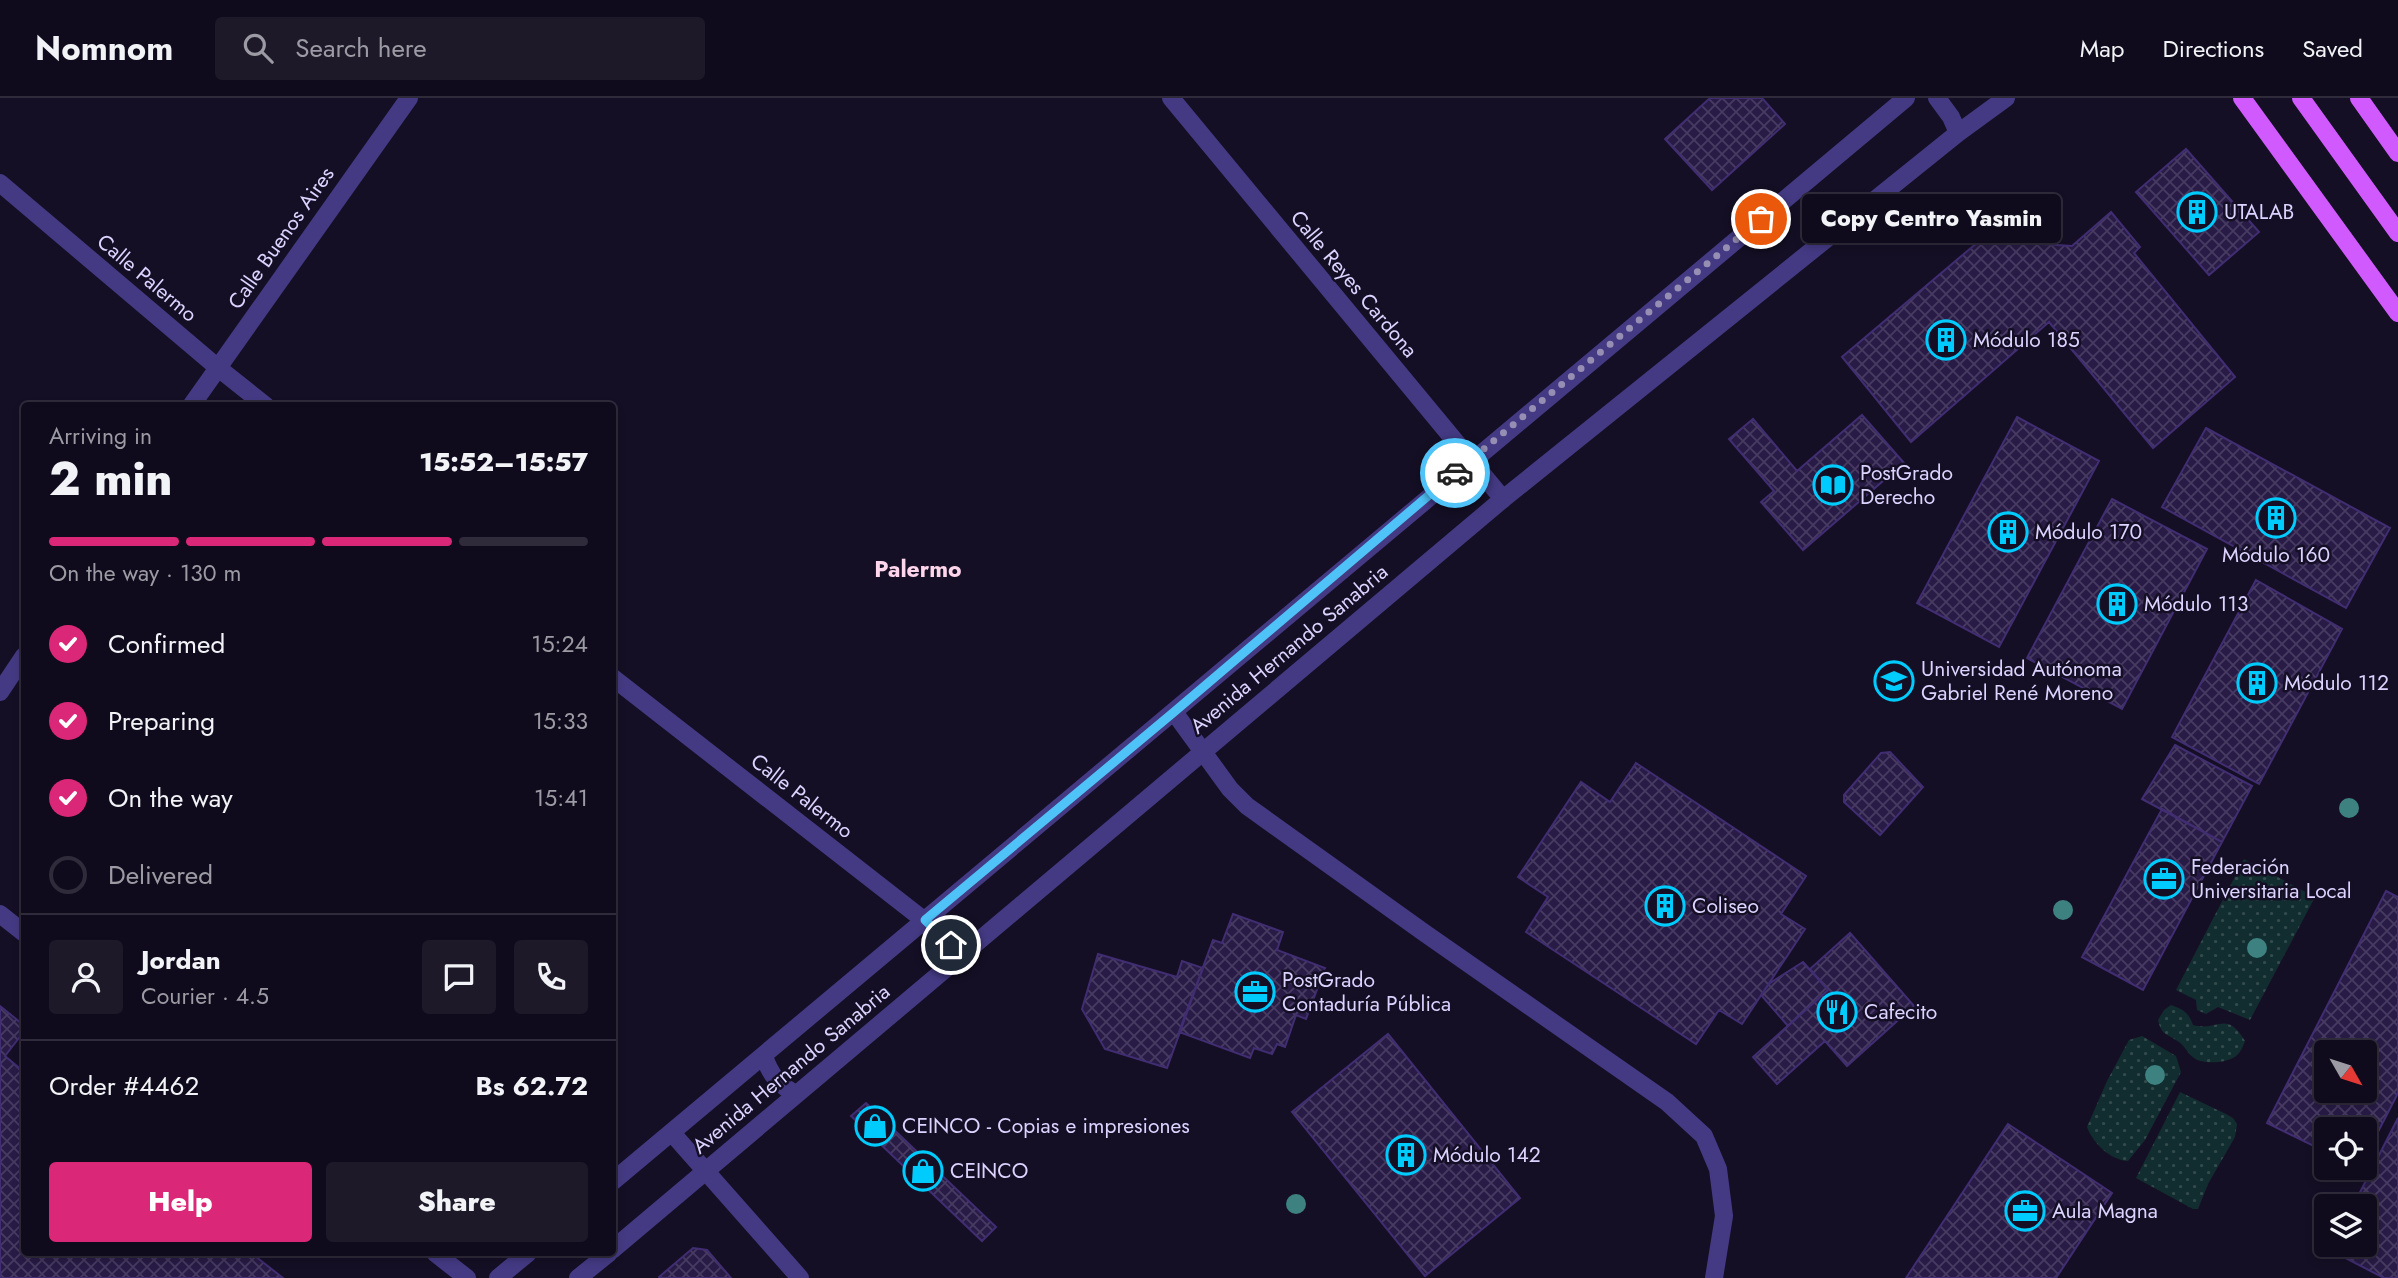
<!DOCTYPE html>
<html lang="en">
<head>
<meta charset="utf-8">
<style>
	body { margin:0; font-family:Jost,sans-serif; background:#1e1929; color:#f1f3f6; height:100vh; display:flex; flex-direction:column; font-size:26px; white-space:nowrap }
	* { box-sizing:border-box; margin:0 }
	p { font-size:23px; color:#9c9ba3 }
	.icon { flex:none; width:38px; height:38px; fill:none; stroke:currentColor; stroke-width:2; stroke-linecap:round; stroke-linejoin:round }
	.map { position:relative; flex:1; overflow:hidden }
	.side { position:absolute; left:21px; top:304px; width:595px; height:854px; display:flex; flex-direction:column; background:#100b1c; border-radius:7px; box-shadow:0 4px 10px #0003,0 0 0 2px #302b3b }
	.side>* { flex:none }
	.needle { width:46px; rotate:129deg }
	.fabs { position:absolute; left:2314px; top:942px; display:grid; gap:14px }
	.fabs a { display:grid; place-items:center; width:63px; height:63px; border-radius:7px; background:#100b1c; box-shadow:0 4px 10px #0003,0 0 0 2px #302b3b; font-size:35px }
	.pin { position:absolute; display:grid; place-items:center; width:60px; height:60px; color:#fff; margin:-30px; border:4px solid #fff; border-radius:50%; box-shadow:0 2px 7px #0007 }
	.courier { position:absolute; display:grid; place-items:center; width:70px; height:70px; margin:-35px; border:5px solid #4fc3f7; border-radius:50%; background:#fff; color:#222; box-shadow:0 2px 9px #0007 }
	.bubble { position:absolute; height:49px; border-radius:7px; background:#100b1c; box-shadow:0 4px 10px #0003,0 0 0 2px #302b3b; font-size:23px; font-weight:800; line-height:49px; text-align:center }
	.headline em { font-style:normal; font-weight:800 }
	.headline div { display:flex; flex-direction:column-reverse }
	.headline { display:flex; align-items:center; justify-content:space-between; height:119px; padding:0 28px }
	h1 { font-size:46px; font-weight:800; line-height:52px }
	.bar { display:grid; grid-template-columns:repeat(4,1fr); gap:10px 7px; align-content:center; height:84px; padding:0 28px }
	.bar i { height:9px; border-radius:5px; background:#302b3b }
	.bar .selected { background:#db2777 }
	.bar p { grid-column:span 4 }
	.line { display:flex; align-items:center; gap:18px; padding:0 28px; border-top:2px solid #302b3b }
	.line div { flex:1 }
	.round { display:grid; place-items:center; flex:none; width:74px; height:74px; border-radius:7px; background:#1e1929 }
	ol { padding:0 28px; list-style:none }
	li { display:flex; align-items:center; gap:21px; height:77px }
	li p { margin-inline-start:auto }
	li .icon { padding:7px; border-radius:50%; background:#db2777; color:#fff; stroke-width:4 }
	li:last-child { color:#9c9ba3 }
	li i { width:38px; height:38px; border:4px solid #302b3b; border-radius:50% }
	.primary-button { display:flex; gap:14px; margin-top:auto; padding:14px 28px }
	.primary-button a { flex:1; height:80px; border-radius:7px; background:#db2777; color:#fff; font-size:28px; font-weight:800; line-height:80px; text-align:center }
	.primary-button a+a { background:#1e1929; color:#f1f3f6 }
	header { display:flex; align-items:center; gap:42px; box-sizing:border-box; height:98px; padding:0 35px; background:#100b1c; border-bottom:2px solid #302b3b }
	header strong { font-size:33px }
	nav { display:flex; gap:38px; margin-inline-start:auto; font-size:24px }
	.search { width:490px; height:63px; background:#1e1929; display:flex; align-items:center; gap:18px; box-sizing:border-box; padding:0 24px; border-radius:7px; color:#9c9ba3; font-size:26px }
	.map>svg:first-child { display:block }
</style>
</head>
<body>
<header>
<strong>Nomnom</strong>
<div class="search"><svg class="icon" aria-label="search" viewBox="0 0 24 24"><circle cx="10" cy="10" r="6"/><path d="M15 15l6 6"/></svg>Search here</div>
<nav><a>Map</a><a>Directions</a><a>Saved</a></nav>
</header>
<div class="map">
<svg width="2398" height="1180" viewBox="0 0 2398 1180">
	<defs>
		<pattern id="grass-dots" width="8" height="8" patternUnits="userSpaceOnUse" patternTransform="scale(1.75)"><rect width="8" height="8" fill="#122d2f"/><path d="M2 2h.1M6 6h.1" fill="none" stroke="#344b4e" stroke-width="1.8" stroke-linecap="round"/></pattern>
		<pattern id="building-cross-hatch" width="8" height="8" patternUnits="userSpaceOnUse" patternTransform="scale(1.75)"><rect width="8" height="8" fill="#281b46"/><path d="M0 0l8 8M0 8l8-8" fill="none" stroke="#473b62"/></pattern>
	</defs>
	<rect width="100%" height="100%" fill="#150f25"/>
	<path fill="url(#grass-dots)" d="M2244,761L2315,799L2250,922L2218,909L2206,916L2197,912L2196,902L2176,892Z
		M2171,907C2183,911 2189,915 2193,927C2218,934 2226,911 2245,943C2243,948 2241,954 2236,958C2227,965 2204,967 2194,960C2188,956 2185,948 2179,944C2167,935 2162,939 2158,922L2164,912Z
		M2142,938L2176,958L2181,974L2145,1042L2128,1063C2110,1062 2093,1045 2087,1029L2107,983L2129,942Z
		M2180,994L2226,1016L2233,1020L2237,1026L2235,1039L2208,1086L2198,1111H2193L2136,1080Z"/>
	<path fill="url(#building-cross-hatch)" stroke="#412d72" stroke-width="2" fill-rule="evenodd" d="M1710,0H1762L1785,26L1712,92L1665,41Z
		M2186,51L2259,134L2209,177L2136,94Z
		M2007,103L2042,146L2072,148L2111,114L2140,149L2134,155L2235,279L2153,350L2049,224L1911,344L1842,259L1978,144L1970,133Z
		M1862,317L1904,365L1803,452L1761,404L1774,393L1729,341L1753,321L1797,373Z
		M2017,319L2099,363L1999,549L1917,505Z
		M2206,330L2390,430L2346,510L2162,409Z
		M2112,401L2207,451L2122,611L2027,560Z
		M2256,482L2342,531L2259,686L2172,639Z
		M2175,647L2252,688L2222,744L2142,701Z
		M1890,654L1923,689L1880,737L1844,704V697L1881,655Z
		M1636,665L1806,778L1781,816L1805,831L1742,926L1719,912L1696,946L1526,834L1548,799L1518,779L1581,684L1610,704Z
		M2162,711L2222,744L2143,892L2082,859Z
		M2386,793L2398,799V995L2364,1061V1031H2326V1054L2267,1025ZM2326,954H2364V992H2326Z
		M1233,816L1283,834L1277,852L1325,870L1306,921L1296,917L1285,949L1277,946L1272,956L1254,950L1250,960L1179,934L1213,842L1222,845Z
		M1850,835L1914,908L1847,968L1825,943L1777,986L1753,959L1828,892L1810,871Z
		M1098,856L1177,879L1182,863L1203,870L1167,970L1105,951L1082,911Z
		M1803,864L1828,892L1788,928L1761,897L1770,885Z
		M0,908L21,925L22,936L5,958L24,974V1155H251L283,1180H0Z
		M1388,936L1520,1100L1425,1178L1292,1014Z
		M866,1005L996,1129L982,1143L851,1018Z
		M2398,1020V1180H2384L2330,1152L2333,1146H2364V1108H2353Z
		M2008,1026L2112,1095L2056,1180H1906Z
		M693,1150L707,1152L731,1180H660L659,1179Z"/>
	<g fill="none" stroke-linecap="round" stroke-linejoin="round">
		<path stroke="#443a84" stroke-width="18" d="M1174,614L1230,691L1247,708L1426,836L1667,1004L1704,1038L1718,1071L1724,1118L1714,1180"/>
		<path stroke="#443a84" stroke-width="18" d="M1171,0L1503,401
			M0,85L217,269L266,308
			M191,308L409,0
			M612,579L925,823L962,857
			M0,594L24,558
			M0,816L24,835
			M672,1035L800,1180
			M435,1155L467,1180"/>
		<path stroke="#443a84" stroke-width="18" d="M1937,0L1951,19L1958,35
			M764,958C770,977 779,987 796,996
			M612,1084C1044,723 1473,359 1906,0
			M612,1152L1503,401L1958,35L2006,0
			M498,1180L528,1155
			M578,1180L609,1155"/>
		<path stroke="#d15aff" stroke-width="18" d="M2242,0L2398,215
			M2301,0L2398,135
			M2359,0L2398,55"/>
	</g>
	<g fill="#3d8281">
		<circle cx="2349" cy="710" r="10"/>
		<circle cx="2063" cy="812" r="10"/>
		<circle cx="2257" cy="850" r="10"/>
		<circle cx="2155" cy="977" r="10"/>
		<circle cx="1296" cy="1106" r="10"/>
	</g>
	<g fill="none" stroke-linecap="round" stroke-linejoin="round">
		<path stroke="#968eb3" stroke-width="7" stroke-dasharray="0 12.6" d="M1455,375L1761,121"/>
		<path stroke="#4fc3f7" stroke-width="9" d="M951,847L925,822L1174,614L1455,375"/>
	</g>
	<defs>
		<g id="building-ring" transform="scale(2.0125)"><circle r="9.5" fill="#150f25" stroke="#00cbfd" stroke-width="1.5"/><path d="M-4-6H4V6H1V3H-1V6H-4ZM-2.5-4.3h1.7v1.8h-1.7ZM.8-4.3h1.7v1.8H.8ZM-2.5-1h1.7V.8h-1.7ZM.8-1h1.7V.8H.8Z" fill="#00cbfd"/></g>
		<g id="library-ring" transform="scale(2.0125)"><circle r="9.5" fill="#150f25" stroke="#00cbfd" stroke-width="1.5"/><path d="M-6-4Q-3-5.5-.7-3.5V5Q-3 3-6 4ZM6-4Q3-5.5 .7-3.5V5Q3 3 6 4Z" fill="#00cbfd"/></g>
		<g id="university-ring" transform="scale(2.0125)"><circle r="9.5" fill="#150f25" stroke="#00cbfd" stroke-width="1.5"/><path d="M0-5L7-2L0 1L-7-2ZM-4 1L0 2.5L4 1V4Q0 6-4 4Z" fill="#00cbfd"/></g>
		<g id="office-ring" transform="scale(2.0125)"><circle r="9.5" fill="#150f25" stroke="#00cbfd" stroke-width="1.5"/><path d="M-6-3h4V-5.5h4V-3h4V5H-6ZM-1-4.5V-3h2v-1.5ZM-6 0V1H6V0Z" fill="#00cbfd"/></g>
		<g id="restaurant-ring" transform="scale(2.0125)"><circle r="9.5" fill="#150f25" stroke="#00cbfd" stroke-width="1.5"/><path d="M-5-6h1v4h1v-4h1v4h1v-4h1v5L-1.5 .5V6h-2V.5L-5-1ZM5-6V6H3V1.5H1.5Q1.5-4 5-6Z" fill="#00cbfd"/></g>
		<g id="shop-ring" transform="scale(2.0125)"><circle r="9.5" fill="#150f25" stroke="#00cbfd" stroke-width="1.5"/><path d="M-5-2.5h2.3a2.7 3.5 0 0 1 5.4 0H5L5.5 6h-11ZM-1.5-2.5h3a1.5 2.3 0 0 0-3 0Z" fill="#00cbfd"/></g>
	</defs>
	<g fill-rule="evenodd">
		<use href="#building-ring" x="2197" y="114"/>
		<use href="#building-ring" x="1946" y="242"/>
		<use href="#library-ring" x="1833" y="387"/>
		<use href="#building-ring" x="2276" y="420"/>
		<use href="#building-ring" x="2008" y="434"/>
		<use href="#building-ring" x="2117" y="506"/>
		<use href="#university-ring" x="1894" y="583"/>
		<use href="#building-ring" x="2257" y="585"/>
		<use href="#office-ring" x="2164" y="781"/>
		<use href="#building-ring" x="1665" y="808"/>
		<use href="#office-ring" x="1255" y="894"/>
		<use href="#restaurant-ring" x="1837" y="914"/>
		<use href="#shop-ring" x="875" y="1028"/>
		<use href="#building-ring" x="1406" y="1057"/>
		<use href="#shop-ring" x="923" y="1073"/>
		<use href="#office-ring" x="2025" y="1113"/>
	</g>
	<g text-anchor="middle" stroke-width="5" stroke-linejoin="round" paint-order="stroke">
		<g font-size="21" fill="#dcd3ff" stroke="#150f25" text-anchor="start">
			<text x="2224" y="121">UTALAB</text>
			<text x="1973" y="249">Módulo 185</text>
			<text x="1860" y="382">PostGrado<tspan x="1860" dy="24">Derecho</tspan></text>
			<text x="2035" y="441">Módulo 170</text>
			<text x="2276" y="464" text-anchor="middle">Módulo 160</text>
			<text x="2144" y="513">Módulo 113</text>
			<text x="1921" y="578">Universidad Autónoma<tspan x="1921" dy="24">Gabriel René Moreno</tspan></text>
			<text x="2284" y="592">Módulo 112</text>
			<text x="2191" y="776">Federación<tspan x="2191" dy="24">Universitaria Local</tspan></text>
			<text x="1692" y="815">Coliseo</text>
			<text x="1282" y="889">PostGrado<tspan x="1282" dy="24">Contaduría Pública</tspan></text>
			<text x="1864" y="921">Cafecito</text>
			<text x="902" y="1035">CEINCO - Copias e impresiones</text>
			<text x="1433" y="1064">Módulo 142</text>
			<text x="950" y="1080">CEINCO</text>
			<text x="2052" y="1120">Aula Magna</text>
		</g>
		<g font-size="21" fill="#dcd3ff" stroke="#150f25">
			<text transform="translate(281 140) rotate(-55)" y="7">Calle Buenos Aires</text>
			<text transform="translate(147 180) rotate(40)" y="7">Calle Palermo</text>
			<text transform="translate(1354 186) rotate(50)" y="7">Calle Reyes Cardona</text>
			<text transform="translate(1289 551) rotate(-40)" y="7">Avenida Hernando Sanabria</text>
			<text transform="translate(802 698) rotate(38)" y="7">Calle Palermo</text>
			<text transform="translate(791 971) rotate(-40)" y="7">Avenida Hernando Sanabria</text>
		</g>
		<g font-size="23" font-weight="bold" fill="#ffd5eb" stroke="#150f25">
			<text x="918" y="479">Palermo</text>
		</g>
	</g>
</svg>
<div class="fabs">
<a><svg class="needle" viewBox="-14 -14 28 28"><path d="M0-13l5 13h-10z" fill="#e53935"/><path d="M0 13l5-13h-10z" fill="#9c9ba3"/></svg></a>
<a><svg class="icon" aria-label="locate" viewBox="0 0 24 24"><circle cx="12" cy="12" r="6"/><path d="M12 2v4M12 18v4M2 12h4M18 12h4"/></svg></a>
<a><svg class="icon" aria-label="layers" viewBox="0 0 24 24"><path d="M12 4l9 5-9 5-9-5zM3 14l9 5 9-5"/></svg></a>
</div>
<div class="pin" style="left:1761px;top:121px;background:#ea580c"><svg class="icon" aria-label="bag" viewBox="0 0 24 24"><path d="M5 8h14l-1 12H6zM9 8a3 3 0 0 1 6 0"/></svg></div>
<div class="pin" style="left:951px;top:847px;background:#1f2937"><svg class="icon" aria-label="home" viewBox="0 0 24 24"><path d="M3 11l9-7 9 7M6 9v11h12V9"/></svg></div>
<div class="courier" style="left:1455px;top:375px"><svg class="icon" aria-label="car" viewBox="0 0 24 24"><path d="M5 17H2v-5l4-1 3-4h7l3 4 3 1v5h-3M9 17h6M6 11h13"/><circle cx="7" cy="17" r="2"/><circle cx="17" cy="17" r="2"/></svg></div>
<div class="bubble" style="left:1802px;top:96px;width:259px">Copy Centro Yasmin</div>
<section class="side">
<div class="headline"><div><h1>2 min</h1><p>Arriving in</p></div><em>15:52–15:57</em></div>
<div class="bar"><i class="selected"></i><i class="selected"></i><i class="selected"></i><i></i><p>On the way · 130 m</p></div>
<ol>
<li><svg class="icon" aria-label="check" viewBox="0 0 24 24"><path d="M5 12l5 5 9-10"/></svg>Confirmed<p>15:24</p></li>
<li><svg class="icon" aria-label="check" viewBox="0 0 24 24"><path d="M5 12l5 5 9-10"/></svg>Preparing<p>15:33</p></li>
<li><svg class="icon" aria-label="check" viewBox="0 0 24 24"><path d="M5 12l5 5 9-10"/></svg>On the way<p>15:41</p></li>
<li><i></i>Delivered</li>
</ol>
<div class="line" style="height:126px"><a class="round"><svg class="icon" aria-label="person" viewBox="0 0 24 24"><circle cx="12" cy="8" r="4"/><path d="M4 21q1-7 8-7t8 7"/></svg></a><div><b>Jordan</b><p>Courier · 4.5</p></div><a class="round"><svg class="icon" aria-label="chat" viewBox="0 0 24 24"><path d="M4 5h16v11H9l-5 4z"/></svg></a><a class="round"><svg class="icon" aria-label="phone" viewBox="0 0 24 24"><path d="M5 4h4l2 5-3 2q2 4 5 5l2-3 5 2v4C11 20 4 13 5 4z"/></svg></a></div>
<div class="line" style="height:91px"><div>Order #4462</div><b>Bs 62.72</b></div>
<div class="primary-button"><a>Help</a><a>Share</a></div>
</section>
</div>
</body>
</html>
